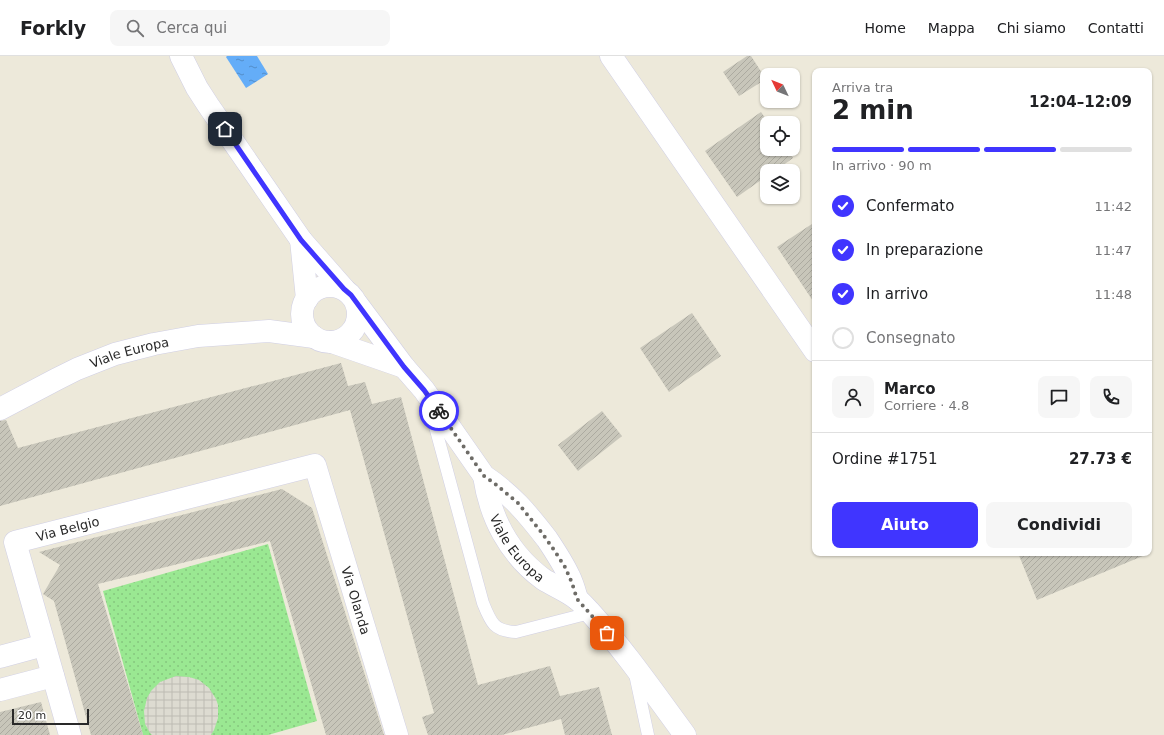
<!DOCTYPE html>
<html lang="it">
<head>
<meta charset="utf-8">
<style>
	body { margin:0; font-family:"DejaVu Sans",sans-serif; background:#f6f6f6; color:#202124; height:100vh; display:flex; flex-direction:column; font-size:15px; white-space:nowrap }
	* { box-sizing:border-box; margin:0 }
	p { font-size:13px; color:#757577 }
	.icon { flex:none; width:22px; height:22px; fill:none; stroke:currentColor; stroke-width:2; stroke-linecap:round; stroke-linejoin:round }
	.map { position:relative; flex:1; overflow:hidden }
	.side { position:absolute; left:812px; top:12px; width:340px; height:488px; display:flex; flex-direction:column; background:#fff; border-radius:8px; box-shadow:0 1px 3px #0004 }
	.side>* { flex:none }
	.needle { width:26px; rotate:313deg }
	.controls { position:absolute; left:760px; top:12px; display:grid; gap:8px }
	.controls a { display:grid; place-items:center; width:40px; height:40px; border-radius:8px; background:#fff; box-shadow:0 1px 3px #0004; font-size:20px }
	.scale { position:absolute; left:12px; bottom:10px; width:77px; box-sizing:border-box; padding-left:4px; border:2px solid #292929; border-top:0; font-size:11px; line-height:14px; white-space:nowrap; color:#292929; -webkit-text-stroke:3px #fff; paint-order:stroke }
	.pin { position:absolute; display:grid; place-items:center; width:34px; height:34px; color:#fff; margin:-17px; border-radius:8px; box-shadow:0 2px 6px #0006 }
	.courier { position:absolute; display:grid; place-items:center; width:40px; height:40px; margin:-20px; border:3px solid #4035ff; border-radius:50%; background:#fff; color:#222; box-shadow:0 1px 5px #0007 }
	.summary em { font-style:normal; font-weight:700 }
	.summary div { display:flex; flex-direction:column-reverse }
	.summary { display:flex; align-items:center; justify-content:space-between; height:68px; padding:0 20px }
	h1 { font-size:26px; font-weight:700; line-height:30px }
	.bar { display:grid; grid-template-columns:repeat(4,1fr); gap:6px 4px; align-content:center; height:48px; padding:0 20px }
	.bar i { height:5px; border-radius:3px; background:#e0e0e0 }
	.bar .active { background:#4035ff }
	.bar p { grid-column:span 4 }
	.line { display:flex; align-items:center; gap:10px; padding:0 20px; border-top:1px solid #e0e0e0 }
	.line div { flex:1 }
	.round { display:grid; place-items:center; flex:none; width:42px; height:42px; border-radius:8px; background:#f6f6f6 }
	ol { padding:0 20px; list-style:none }
	li { display:flex; align-items:center; gap:12px; height:44px }
	li p { margin-inline-start:auto }
	li .icon { padding:4px; border-radius:50%; background:#4035ff; color:#fff; stroke-width:4 }
	li:last-child { color:#757577 }
	li i { width:22px; height:22px; border:2px solid #e0e0e0; border-radius:50% }
	.primary-button { display:flex; gap:8px; margin-top:auto; padding:8px 20px }
	.primary-button a { flex:1; height:46px; border-radius:8px; background:#4035ff; color:#fff; font-size:16px; font-weight:700; line-height:46px; text-align:center }
	.primary-button a+a { background:#f6f6f6; color:#202124 }
	header { display:flex; align-items:center; gap:24px; box-sizing:border-box; height:56px; padding:0 20px; background:#fff; border-bottom:1px solid #e0e0e0 }
	header strong { font-size:19px }
	nav { display:flex; gap:22px; margin-inline-start:auto; font-size:14px }
	.search { width:280px; height:36px; background:#f6f6f6; display:flex; align-items:center; gap:10px; box-sizing:border-box; padding:0 14px; border-radius:8px; color:#757577; font-size:15px }
	.map>svg:first-child { display:block }
</style>
</head>
<body>
<header>
<strong>Forkly</strong>
<div class="search"><svg class="icon" aria-label="search" viewBox="0 0 24 24"><circle cx="10" cy="10" r="6"/><path d="M15 15l6 6"/></svg>Cerca qui</div>
<nav><a>Home</a><a>Mappa</a><a>Chi siamo</a><a>Contatti</a></nav>
</header>
<div class="map">
<svg width="1164" height="679" viewBox="0 0 1164 679">
	<defs>
		<pattern id="park-dots" width="8" height="8" patternUnits="userSpaceOnUse"><rect width="8" height="8" fill="#9ae892"/><path d="M2 2h.1M6 6h.1" fill="none" stroke="#85c77e" stroke-width="1.8" stroke-linecap="round"/></pattern>
		<pattern id="plaza-grid" width="8" height="8" patternUnits="userSpaceOnUse"><rect width="8" height="8" fill="#dddbd1"/><path d="M0 4h8M4 0v8" fill="none" stroke="#bebcb3"/></pattern>
		<pattern id="water-ripples" width="26" height="14" patternUnits="userSpaceOnUse"><rect width="26" height="14" fill="#64adf8"/><path d="M2 4q2-2 4 0t4 0M15 11q2-2 4 0t4 0" fill="none" stroke="#528dc9"/></pattern>
		<pattern id="building-hatch" width="6" height="6" patternUnits="userSpaceOnUse"><rect width="6" height="6" fill="#c8c6ba"/><path d="M-1 1l2-2M0 6l6-6M5 7l2-2" fill="none" stroke="#acaaa0"/></pattern>
	</defs>
	<rect width="100%" height="100%" fill="#ede9da"/>
	<path fill="url(#park-dots)" d="M268,488L317,665L268,679H143L103,535Z"/>
	<path fill="url(#plaza-grid)" d="M176,620L189,621L199,624L209,632L216,643L218,649V662L214,674L211,679H152L150,677L145,668L144,655L147,642L151,635L160,626Z"/>
	<path fill="url(#water-ripples)" d="M227,0H257L268,18L246,32L226,1Z"/>
	<path fill="url(#building-hatch)" d="M747,0H751L766,23L739,40L723,16Z
		M761,56L769,67H767V93H786L793,102L775,115H767V120L737,141L705,95Z
		M815,166V248L777,191Z
		M692,257L721,300L669,336L640,292Z
		M341,307L348,330L365,326L372,348L401,341L478,629L550,610L560,640L599,631L612,679H565L561,663L502,679H428L422,661L434,657L350,354L0,450V365L6,364L18,392Z
		M602,355L622,380L578,415L558,389Z
		M282,433L312,452L384,679H326L270,485L98,528L143,679H91L54,545L43,538L60,509L39,496Z
		M1018,497H1150L1037,544Z
		M41,646L50,679H0V656Z"/>
	<g fill="none" stroke-linecap="round" stroke-linejoin="round">
		<g stroke="#d0cfe4" stroke-width="13">
			<path id="lane" d="M430,352L483,547C491,567 494,575 516,576L590,557
				M635,618L648,679"/>
		</g>
		<g stroke="#d0cfe4" stroke-width="23">
			<g id="street">
				<path d="M181,0L197,32L208,49L301,184L344,233"/>
				<path d="M611,0L815,295"/>
				<path d="M301,184L307,243"/>
				<circle cx="330" cy="258" r="28"/>
				<path d="M357,248L404,311L424,334L484,420C511,438 527,457 547,483C555,495 563,507 569,520C573,528 575,536 577,543"/>
				<path d="M332,286L404,311"/>
				<path id="s1" d="M0,353L57,323L77,313L115,298L154,288L198,280L269,275L314,281"/>
				<path id="s2" d="M484,420C490,461 509,498 543,523C554,530 567,535 577,543C582,547 586,552 590,556C625,595 654,637 685,679"/>
				<path d="M0,601L44,589"/>
				<path d="M0,634L53,620"/>
				<path id="s3" d="M70,679L15,486L315,409L397,679"/>
			</g>
		</g>
		<use href="#lane" stroke="#fff" stroke-width="12"/>
		<use href="#street" stroke="#fff" stroke-width="22"/>
	</g>
	<g fill="none" stroke-linecap="round" stroke-linejoin="round">
		<path stroke="#6e6c67" stroke-width="4" stroke-dasharray="0 7.2" d="M439,355L484,420L494,427L518,447L542,477L554,494L565,511L572,527L577,543L607,577"/>
		<path stroke="#4035ff" stroke-width="5" d="M225,73L301,184L344,233L351,239L404,311L424,334L439,355"/>
	</g>
	<g text-anchor="middle" stroke-width="3.5" stroke-linejoin="round" paint-order="stroke">
		<g font-size="13" fill="#292929" stroke="#fff">
			<text dy="5" stroke="none"><textPath href="#s1" startOffset="142">Viale Europa</textPath></text>
			<text dy="5" stroke="none"><textPath href="#s3" startOffset="255">Via Belgio</textPath></text>
			<text dy="5" stroke="none"><textPath href="#s2" startOffset="81">Viale Europa</textPath></text>
			<text dy="5" stroke="none"><textPath href="#s3" startOffset="652">Via Olanda</textPath></text>
		</g>
	</g>
</svg>
<div class="controls">
<a><svg class="needle" viewBox="-14 -14 28 28"><path d="M0-13l5 13h-10z" fill="#e53935"/><path d="M0 13l5-13h-10z" fill="#757577"/></svg></a>
<a><svg class="icon" aria-label="locate" viewBox="0 0 24 24"><circle cx="12" cy="12" r="6"/><path d="M12 2v4M12 18v4M2 12h4M18 12h4"/></svg></a>
<a><svg class="icon" aria-label="layers" viewBox="0 0 24 24"><path d="M12 4l9 5-9 5-9-5zM3 14l9 5 9-5"/></svg></a>
</div>
<div class="scale">20 m</div>
<div class="pin" style="left:607px;top:577px;background:#ea580c"><svg class="icon" aria-label="bag" viewBox="0 0 24 24"><path d="M5 8h14l-1 12H6zM9 8a3 3 0 0 1 6 0"/></svg></div>
<div class="pin" style="left:225px;top:73px;background:#1f2937"><svg class="icon" aria-label="home" viewBox="0 0 24 24"><path d="M3 11l9-7 9 7M6 9v11h12V9"/></svg></div>
<div class="courier" style="left:439px;top:355px"><svg class="icon" aria-label="bike" viewBox="0 0 24 24"><circle cx="6" cy="16" r="4"/><circle cx="18" cy="16" r="4"/><path d="M6 16l4-8h5l3 8M10 8l3 8H6M13 5h3"/></svg></div>
<section class="side">
<div class="summary"><div><h1>2 min</h1><p>Arriva tra</p></div><em>12:04–12:09</em></div>
<div class="bar"><i class="active"></i><i class="active"></i><i class="active"></i><i></i><p>In arrivo · 90 m</p></div>
<ol>
<li><svg class="icon" aria-label="check" viewBox="0 0 24 24"><path d="M5 12l5 5 9-10"/></svg>Confermato<p>11:42</p></li>
<li><svg class="icon" aria-label="check" viewBox="0 0 24 24"><path d="M5 12l5 5 9-10"/></svg>In preparazione<p>11:47</p></li>
<li><svg class="icon" aria-label="check" viewBox="0 0 24 24"><path d="M5 12l5 5 9-10"/></svg>In arrivo<p>11:48</p></li>
<li><i></i>Consegnato</li>
</ol>
<div class="line" style="height:72px"><a class="round"><svg class="icon" aria-label="person" viewBox="0 0 24 24"><circle cx="12" cy="8" r="4"/><path d="M4 21q1-7 8-7t8 7"/></svg></a><div><b>Marco</b><p>Corriere · 4.8</p></div><a class="round"><svg class="icon" aria-label="chat" viewBox="0 0 24 24"><path d="M4 5h16v11H9l-5 4z"/></svg></a><a class="round"><svg class="icon" aria-label="phone" viewBox="0 0 24 24"><path d="M5 4h4l2 5-3 2q2 4 5 5l2-3 5 2v4C11 20 4 13 5 4z"/></svg></a></div>
<div class="line" style="height:52px"><div>Ordine #1751</div><b>27.73 €</b></div>
<div class="primary-button"><a>Aiuto</a><a>Condividi</a></div>
</section>
</div>
</body>
</html>
